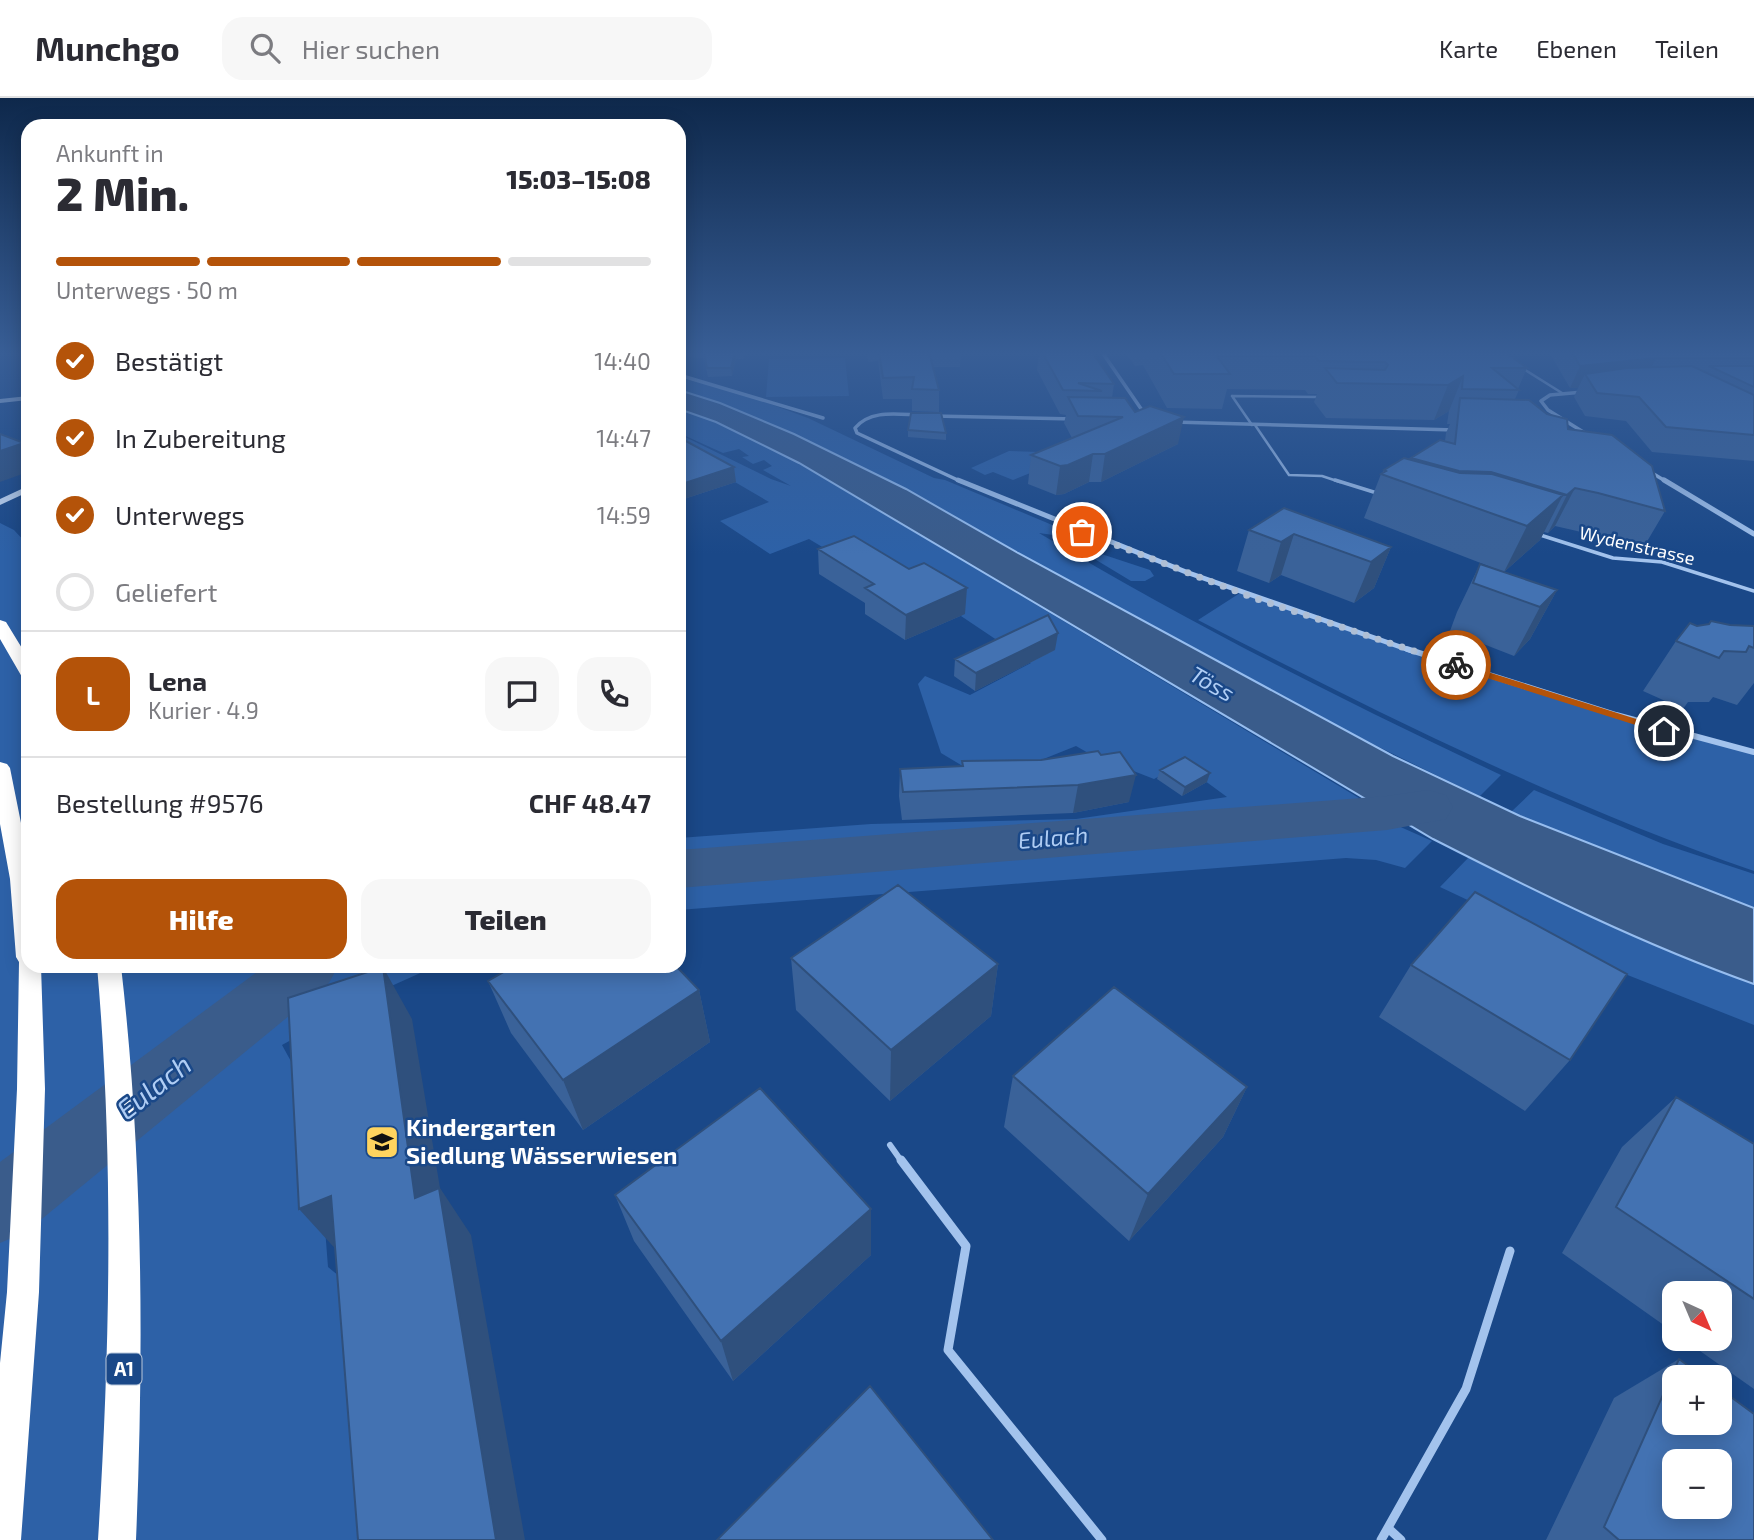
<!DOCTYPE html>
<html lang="de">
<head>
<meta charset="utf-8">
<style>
	body { margin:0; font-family:"Exo 2",sans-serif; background:#f7f7f7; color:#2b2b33; height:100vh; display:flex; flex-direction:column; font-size:26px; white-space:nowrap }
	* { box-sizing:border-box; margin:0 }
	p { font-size:23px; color:#7c7c81 }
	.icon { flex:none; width:38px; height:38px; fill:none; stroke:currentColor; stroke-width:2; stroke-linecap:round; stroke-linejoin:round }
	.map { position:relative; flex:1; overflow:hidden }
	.panel { position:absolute; left:21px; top:21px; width:665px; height:854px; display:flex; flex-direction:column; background:#fff; border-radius:21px; box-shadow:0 4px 18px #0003 }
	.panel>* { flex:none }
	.needle { width:46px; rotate:136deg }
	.tools { position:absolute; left:1662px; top:1183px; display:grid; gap:14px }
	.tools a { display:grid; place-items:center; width:70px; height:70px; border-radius:14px; background:#fff; box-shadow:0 4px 18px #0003; font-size:35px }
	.pin { position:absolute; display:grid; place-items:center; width:60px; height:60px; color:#fff; margin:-30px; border:4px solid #fff; border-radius:50%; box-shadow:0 2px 7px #0007 }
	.courier { position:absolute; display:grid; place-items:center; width:70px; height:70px; margin:-35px; border:5px solid #b45309; border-radius:50%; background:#fff; color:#222; box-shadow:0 2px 9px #0007 }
	.summary em { font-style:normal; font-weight:800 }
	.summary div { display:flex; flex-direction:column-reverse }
	.summary { display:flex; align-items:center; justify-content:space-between; height:119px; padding:0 35px }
	h1 { font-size:46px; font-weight:800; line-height:52px }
	.bar { display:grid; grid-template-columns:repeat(4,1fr); gap:10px 7px; align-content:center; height:84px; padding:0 35px }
	.bar i { height:9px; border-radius:5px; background:#e1e1e2 }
	.bar .selected { background:#b45309 }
	.bar p { grid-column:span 4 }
	.line { display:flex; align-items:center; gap:18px; padding:0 35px; border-top:2px solid #e1e1e2 }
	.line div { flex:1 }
	.round { display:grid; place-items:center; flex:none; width:74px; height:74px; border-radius:21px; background:#f7f7f7 }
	ol { padding:0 35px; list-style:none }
	li { display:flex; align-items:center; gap:21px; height:77px }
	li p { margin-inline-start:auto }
	li .icon { padding:7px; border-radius:50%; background:#b45309; color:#fff; stroke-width:4 }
	li:last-child { color:#7c7c81 }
	li i { width:38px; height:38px; border:4px solid #e1e1e2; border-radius:50% }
	.cta { display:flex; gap:14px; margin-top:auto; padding:14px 35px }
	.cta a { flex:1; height:80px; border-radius:21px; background:#b45309; color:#fff; font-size:28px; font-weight:800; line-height:80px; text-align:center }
	.cta a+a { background:#f7f7f7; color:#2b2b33 }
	header { display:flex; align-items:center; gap:42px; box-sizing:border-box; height:98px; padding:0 35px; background:#fff; border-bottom:2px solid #e1e1e2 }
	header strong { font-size:33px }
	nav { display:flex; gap:38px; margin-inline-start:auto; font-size:24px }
	.search { width:490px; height:63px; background:#f7f7f7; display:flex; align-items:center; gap:18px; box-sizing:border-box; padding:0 24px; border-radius:21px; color:#7c7c81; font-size:26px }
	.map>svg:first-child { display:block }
</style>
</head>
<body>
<header>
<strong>Munchgo</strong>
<div class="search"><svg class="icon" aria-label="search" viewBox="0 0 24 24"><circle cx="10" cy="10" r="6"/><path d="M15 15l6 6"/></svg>Hier suchen</div>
<nav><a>Karte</a><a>Ebenen</a><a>Teilen</a></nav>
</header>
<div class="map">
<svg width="1754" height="1442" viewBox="0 0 1754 1442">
	<rect width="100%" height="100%" fill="#1a4888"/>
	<path fill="#2d61a7" d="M845,260L849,298L766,299L769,261Z
		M679,277L746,297L808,320L934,380L945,382L1095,445L1090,448L1060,438L1039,435C1188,525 1344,603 1501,677L1480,698C1327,626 1178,544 1031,462C917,398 804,331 679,292Z
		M679,311L716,324L799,365L1359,700L1349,706L1432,743L1405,770L1376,762L1346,760L679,812V740L871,726L1076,721L1227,699L1182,666L1154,681L1090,656L1076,648L1026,668L966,670L941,655L918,586L925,578L970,597L1031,565L961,518L965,515L844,462L809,441L770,456L720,423L769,404L687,356L679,358V336L771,381L791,388L763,372L772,368L764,362L753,366L742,359L749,358L739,351L723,355L679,335Z
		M1009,353L1070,355V359L1013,382L993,374L985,377L971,370Z
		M0,425L14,432L28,447V868H436L378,894L282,947L304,987L317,1027L328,1169L345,1183L375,1442H0Z
		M1068,445L1150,472L1154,478L1145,483H1131Z
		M1240,495L1578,608L1754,654V773C1561,706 1379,616 1198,522Z
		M1534,692L1663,746L1754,776V810L1704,792L1511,714Z
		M1469,759L1646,843L1754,886V927L1625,876L1440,789Z"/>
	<path fill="#3a5c8b" stroke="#96bdef" stroke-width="2" d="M679,292L720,305L794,336L906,391L1018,455L1393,658L1520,718L1754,810V886C1644,847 1537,794 1433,741L799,365L716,324L679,311Z"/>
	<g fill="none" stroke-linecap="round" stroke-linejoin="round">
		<path fill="#3a5c8b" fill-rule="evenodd" d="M1428,692L1446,697L1453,709L1446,721L1387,732L679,790V752L1387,698Z
			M265,868H338L329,885L26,1134L0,1145V1064Z"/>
		<path stroke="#a3c3ed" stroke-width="2.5" d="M1522,270L1562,295
			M1232,298L1320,299
			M1232,298L1252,327
			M1255,327L1289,377L1322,378L1340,384"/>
		<path stroke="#a3c3ed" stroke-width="3.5" d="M1335,382L1380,396
			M1537,436L1613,460L1662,464L1754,493"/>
		<path stroke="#a3c3ed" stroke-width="6" d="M890,1047L902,1064"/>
		<path stroke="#a3c3ed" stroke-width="9" d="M901,1062L966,1148L948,1252L1102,1442
			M1388,1430L1401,1442
			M1381,1442L1466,1291L1510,1153"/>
		<path stroke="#a3c3ed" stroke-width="3.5" d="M1102,254L1146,318
			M679,277L823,320
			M1583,294L1550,297L1541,303L1548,312L1588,337
			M917,317C895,316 870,312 855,330L857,335L962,384
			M933,318L1075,321
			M1173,324L1455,332
			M1647,372L1667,384"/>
		<path stroke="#a3c3ed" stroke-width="5" d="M958,382L1186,474L1412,553
			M1664,382L1754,436"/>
		<path stroke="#a3c3ed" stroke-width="6" d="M1407,551L1616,617L1754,654"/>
		<path fill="#cfe1f9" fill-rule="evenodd" d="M28,298V302L0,305V301Z
			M28,388V394L0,407V401Z"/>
		<path fill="#fff" fill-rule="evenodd" d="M0,522L6,524L28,560V580L22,579L0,541Z
			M0,664L7,666L10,670L28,760V868H41L45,991L39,1194L21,1442H0V1265L7,1194L17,991L19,864L16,859L10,781L0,726Z
			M97,868H121C143,1059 144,1250 136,1442H98C110,1250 114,1060 97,868Z"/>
	</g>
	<path fill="#3a6299" d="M679,254H746L743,261H736L732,278L708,279L704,260L679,258Z
		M867,254H961L960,269H933L939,292V314L912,313V301H883L878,263L868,264Z
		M1039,254H1092L1114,286L1112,300L1135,314L1178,346L1101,384H1089L1064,396L1056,397L1028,386L1031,357L1072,340L1064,325L1066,317L1060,316L1037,272Z
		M1124,254H1505L1527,270L1518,291L1519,292L1515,301L1547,316L1568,331L1665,413L1642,452L1577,433L1555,428L1548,435L1544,434L1540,442L1504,474L1364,420L1381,376L1384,372L1411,361V360L1445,343L1446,335L1450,326H1447L1449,313L1434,322L1326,320L1314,304L1317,296H1308L1305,292L1227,291L1222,311L1167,310L1143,267L1135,268Z
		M1549,254H1754V363L1652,354L1626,323L1585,318L1574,299L1578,290H1570Z
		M908,332L946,335V342L908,339Z
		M679,344L736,384L684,401L679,398Z
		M1284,410L1391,449L1374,490L1354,505L1281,477L1269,485L1237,473L1249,432Z
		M818,451L965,516L905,542L865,516V505L819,476Z
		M1480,466L1557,492L1530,541L1514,558L1450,533L1457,514Z
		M1730,527L1754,528V585L1737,607L1713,599L1709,604H1688L1683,611L1643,593L1676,543L1697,528Z
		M1055,552L975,593L954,578L955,561Z
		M1041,662L1129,704L1073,715L902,722L899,698L900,671L962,668V663Z
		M1160,672L1207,684L1182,698L1157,681Z
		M791,860L998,866L991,918L890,1003L796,912Z
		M1411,867L1570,962L1525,1013L1379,919Z
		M488,883L699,892L710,944L583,1032L511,935Z
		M1013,978L1247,989L1223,1039L1129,1143L1004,1029Z
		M1676,999L1754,1046V1291L1683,1241H1720V1195H1675V1235L1562,1155L1622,1049Z
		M615,1097L871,1111V1157L733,1283L634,1143Z
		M1679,1261L1754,1442H1546L1614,1300Z"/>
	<path fill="#2f507d" d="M735,254L736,261L732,278L731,270Z
		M1656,260L1645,283L1585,276L1578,290H1570L1580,268Z
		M1463,278L1449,313L1434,322L1448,287Z
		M1184,319L1178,346L1101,384L1105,356Z
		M24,345L28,352V374L0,384V353Z
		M1093,356L1089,384L1064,396L1056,397L1060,368Z
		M734,369L736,384L684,401L682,386Z
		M1575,390L1555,428L1548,435L1567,397Z
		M1563,397L1540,442L1504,474L1527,428Z
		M1294,436L1281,477L1269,485L1281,444Z
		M1391,449L1374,490L1354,505L1371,464Z
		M967,490L965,516L905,542L906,517Z
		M1557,492L1530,541L1514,558L1540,509Z
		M1058,535L1055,552L975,593L976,575Z
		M1210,675L1207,684L1182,698L1185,689Z
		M1136,677L1129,704L1073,715L1078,687Z
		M998,866L991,918L890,1003L891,952Z
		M383,869L412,921L440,1090L471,1137L525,1442H496L415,1100Z
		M699,892L710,944L583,1032L563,982Z
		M1247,989L1223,1039L1129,1143L1148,1096Z
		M331,1098L341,1157L299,1111Z
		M871,1111V1157L733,1283L721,1243Z"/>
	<path fill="#4372b2" stroke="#2f507d" stroke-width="2" fill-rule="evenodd" d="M704,254H735L731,270H707Z
		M879,254H929L939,292L912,291L914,279L883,280Z
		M1042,254H1092L1114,286L1078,285L1102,293L1063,292Z
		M1160,254H1505L1527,270H1492L1519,292L1462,291L1463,278L1448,287L1337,285L1325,270L1385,272L1388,267L1385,264L1318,263L1315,258H1217L1230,276H1174Z
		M1572,254H1754V260H1656L1580,268Z
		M1692,268L1754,297V337L1666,329L1639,299L1597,295L1585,276L1627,270Z
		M1709,268H1754V289Z
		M1068,299L1125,300L1135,314L1150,308L1184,319L1105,356H1093L1068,367L1060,368L1031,357L1123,319L1078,318Z
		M1460,300L1529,302L1547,316L1567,321L1568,331L1612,337L1652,368L1665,413L1598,395L1575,390L1567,397L1491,374L1459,373L1411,360L1440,342L1455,346Z
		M911,315H941L946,335L908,332Z
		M0,336L24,345L0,353Z
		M684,342L734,369L682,386L679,384V344Z
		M1404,360L1460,375L1492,376L1563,397L1527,428L1381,376L1386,373L1384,372Z
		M1284,410L1391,449L1371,464L1294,436L1281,444L1249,432Z
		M854,438L909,471L924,465L967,490L906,517L865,490L874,486L818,451Z
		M1480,466L1557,492L1540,509L1473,485Z
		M1048,517L1058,535L976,575L955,561Z
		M1711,523L1730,527L1754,528V550L1749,548L1746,554L1724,553L1719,560L1676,543L1690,525L1697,528L1709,526Z
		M1098,653L1101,657L1120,654L1136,677L1078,687L903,694L900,671L963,668L962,663L1041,662Z
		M1185,659L1210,675L1185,689L1160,672Z
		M898,787L998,866L891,952L791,860Z
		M1475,794L1627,876L1570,962L1411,867Z
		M514,868H676L699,892L563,982L488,883Z
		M383,869L415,1100L439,1090L496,1442H358L331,1098L299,1111L288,900Z
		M1114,889L1247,989L1148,1096L1013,978Z
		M760,990L871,1111L721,1243L615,1097Z
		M1676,999L1754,1046V1201L1616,1109Z
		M1679,1261L1703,1279H1675V1325H1720V1291L1754,1316V1442H1619L1604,1429ZM1675,1363H1720V1409H1675Z
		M870,1288L993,1442H717Z"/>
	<linearGradient id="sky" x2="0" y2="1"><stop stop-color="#0e284b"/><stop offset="0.56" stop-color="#385e96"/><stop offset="1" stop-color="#385e96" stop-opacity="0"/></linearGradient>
	<rect width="1754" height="456" fill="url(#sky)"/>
	<path fill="#b45309" d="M1456,564L1668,631L1670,633L1661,635L1452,569L1451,567Z"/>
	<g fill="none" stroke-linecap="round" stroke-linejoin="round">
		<path stroke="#afbfd5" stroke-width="7" stroke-dasharray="0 12.6" d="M1082,434L1254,500L1456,567"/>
	</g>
	<defs>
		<g id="school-square" transform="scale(1.75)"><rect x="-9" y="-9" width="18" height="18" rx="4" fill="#ffd45f" stroke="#1a4888"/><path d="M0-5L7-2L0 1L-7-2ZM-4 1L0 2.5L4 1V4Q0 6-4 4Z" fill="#111"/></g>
	</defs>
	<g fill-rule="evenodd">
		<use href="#school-square" x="382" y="1044"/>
	</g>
	<g text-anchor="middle" stroke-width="5" stroke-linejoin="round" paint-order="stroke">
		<g font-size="18" fill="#fff" stroke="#1a4888">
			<text transform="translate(1637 448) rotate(13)" y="6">Wydenstrasse</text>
		</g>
		<rect fill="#1a4888" stroke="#bac8db" stroke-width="2" x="106.5" y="1255.5" width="35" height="31" rx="5"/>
		<g font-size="19" font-weight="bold" fill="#fff">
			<text x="124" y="1278">A1</text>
		</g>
		<g font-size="23" font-style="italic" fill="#afcdf4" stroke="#1a4888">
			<text transform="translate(1212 586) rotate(30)" y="8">Töss</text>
			<text transform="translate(1053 740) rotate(-5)" y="8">Eulach</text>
		</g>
		<g font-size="24" font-weight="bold" fill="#fff" stroke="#1a4888" text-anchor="start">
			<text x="406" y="1038">Kindergarten<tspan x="406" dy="28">Siedlung Wässerwiesen</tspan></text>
		</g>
		<g font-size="28" font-style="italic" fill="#afcdf4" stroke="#1a4888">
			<text transform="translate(154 989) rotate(-38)" y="10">Eulach</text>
		</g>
	</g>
</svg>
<div class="tools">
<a><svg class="needle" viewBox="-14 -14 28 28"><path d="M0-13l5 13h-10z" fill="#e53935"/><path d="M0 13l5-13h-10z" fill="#7c7c81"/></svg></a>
<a>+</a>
<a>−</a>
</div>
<div class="pin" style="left:1082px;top:434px;background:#ea580c"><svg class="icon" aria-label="bag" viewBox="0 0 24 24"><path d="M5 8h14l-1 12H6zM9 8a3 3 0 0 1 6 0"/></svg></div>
<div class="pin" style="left:1664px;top:633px;background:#1f2937"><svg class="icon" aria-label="home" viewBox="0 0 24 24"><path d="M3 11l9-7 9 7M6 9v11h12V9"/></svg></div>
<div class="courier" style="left:1456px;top:567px"><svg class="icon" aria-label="bike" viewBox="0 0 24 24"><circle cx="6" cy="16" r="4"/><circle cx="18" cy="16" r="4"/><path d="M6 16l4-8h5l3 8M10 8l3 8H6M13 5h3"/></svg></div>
<section class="panel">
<div class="summary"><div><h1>2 Min.</h1><p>Ankunft in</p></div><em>15:03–15:08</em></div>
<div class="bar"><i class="selected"></i><i class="selected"></i><i class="selected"></i><i></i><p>Unterwegs · 50 m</p></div>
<ol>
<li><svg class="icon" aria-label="check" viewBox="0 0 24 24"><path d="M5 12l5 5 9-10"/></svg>Bestätigt<p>14:40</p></li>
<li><svg class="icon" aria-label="check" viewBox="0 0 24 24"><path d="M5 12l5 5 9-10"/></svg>In Zubereitung<p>14:47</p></li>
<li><svg class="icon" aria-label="check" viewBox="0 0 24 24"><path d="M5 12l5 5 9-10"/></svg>Unterwegs<p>14:59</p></li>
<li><i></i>Geliefert</li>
</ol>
<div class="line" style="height:126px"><b class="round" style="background:#b45309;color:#fff">L</b><div><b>Lena</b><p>Kurier · 4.9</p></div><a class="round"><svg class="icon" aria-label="chat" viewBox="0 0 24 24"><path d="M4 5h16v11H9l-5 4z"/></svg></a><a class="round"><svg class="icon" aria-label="phone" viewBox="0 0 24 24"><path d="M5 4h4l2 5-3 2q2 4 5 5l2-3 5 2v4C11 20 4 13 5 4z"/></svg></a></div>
<div class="line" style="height:91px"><div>Bestellung #9576</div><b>CHF 48.47</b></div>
<div class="cta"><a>Hilfe</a><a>Teilen</a></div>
</section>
</div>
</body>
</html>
